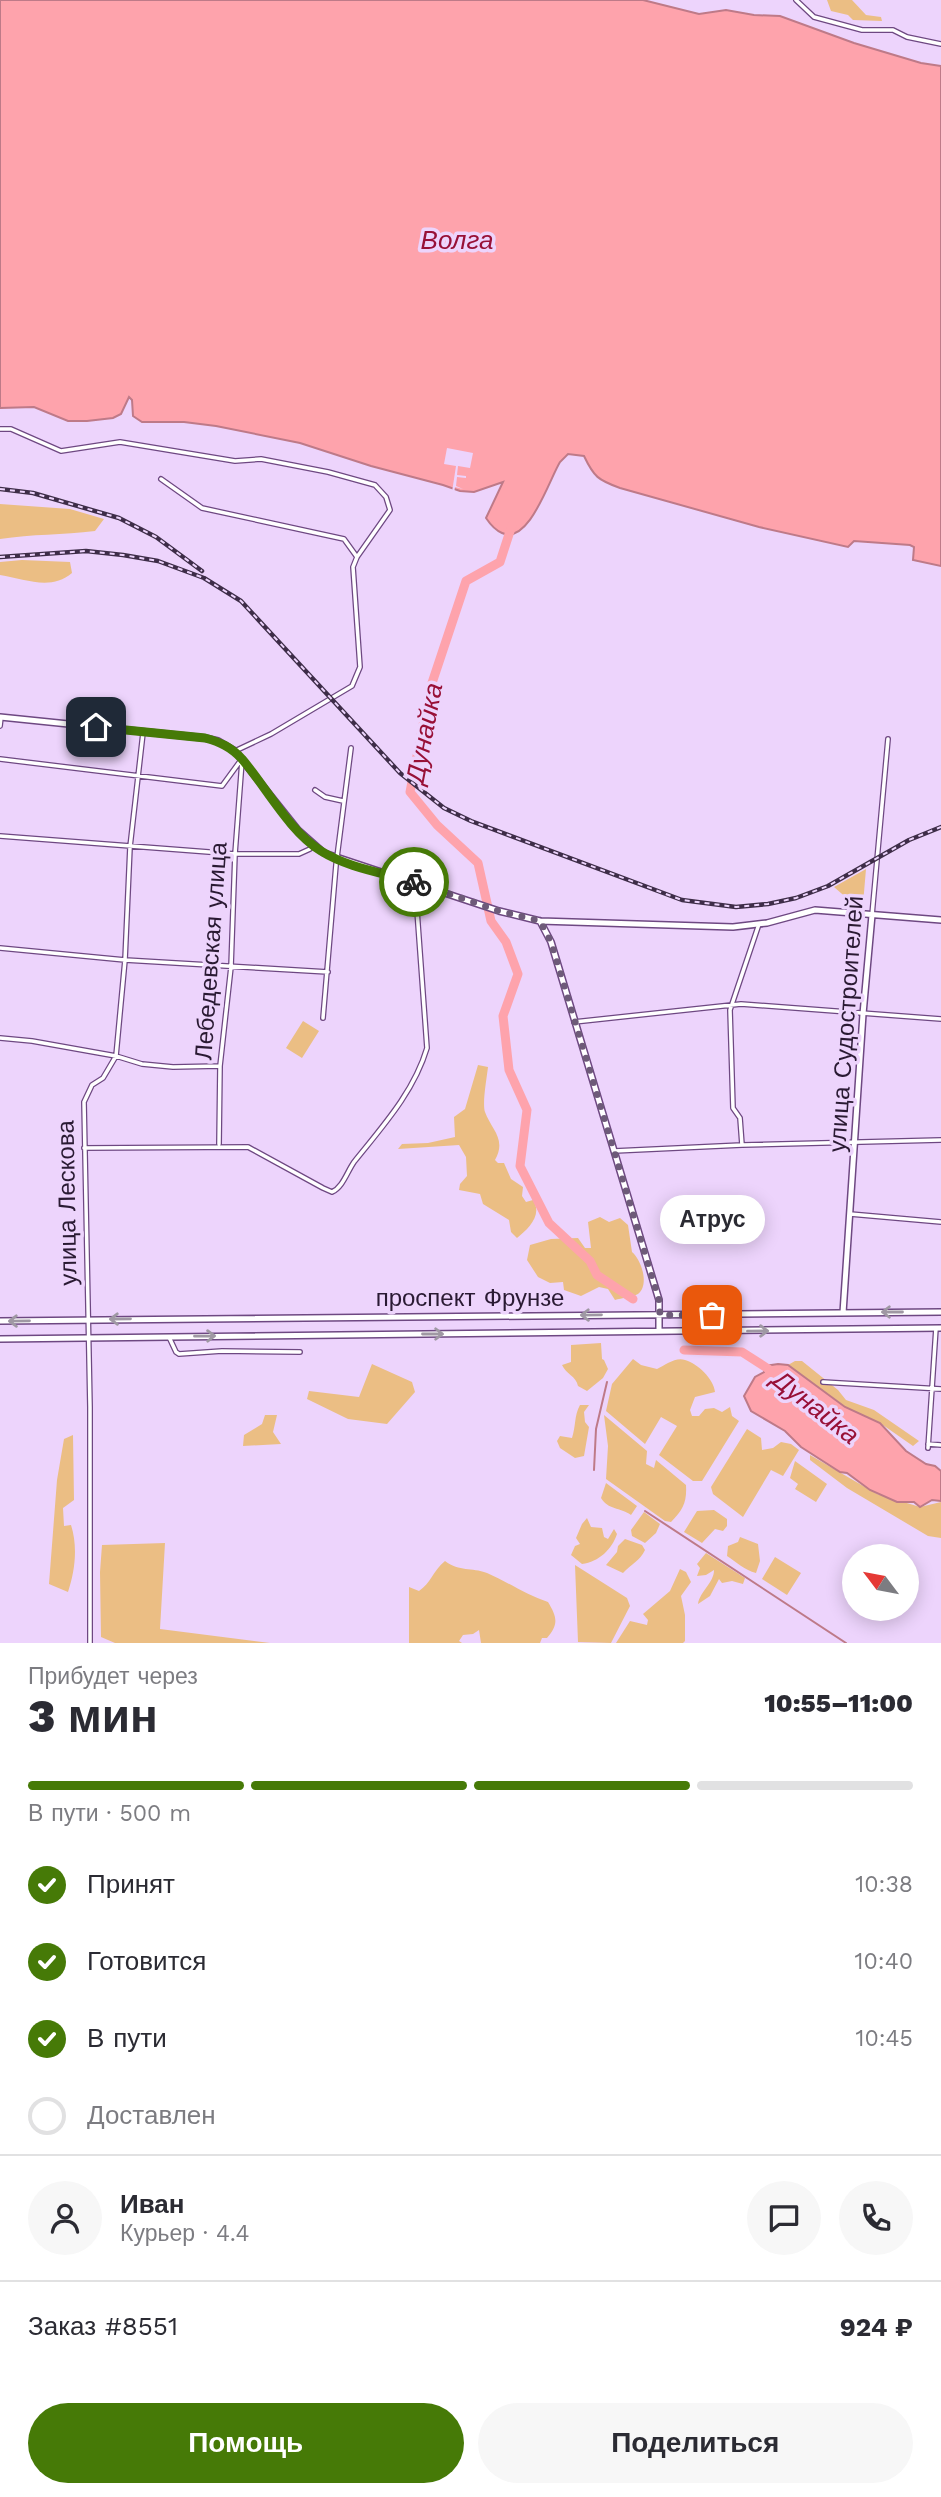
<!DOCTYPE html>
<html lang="ru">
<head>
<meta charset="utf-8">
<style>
	body { margin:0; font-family:"Work Sans",sans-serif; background:#f7f7f7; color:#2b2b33; height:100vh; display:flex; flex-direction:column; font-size:26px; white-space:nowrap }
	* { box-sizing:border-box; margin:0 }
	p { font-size:23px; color:#7c7c81 }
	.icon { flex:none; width:38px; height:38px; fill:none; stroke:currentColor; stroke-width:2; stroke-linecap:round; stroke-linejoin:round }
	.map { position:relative; height:1643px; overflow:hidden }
	.details { display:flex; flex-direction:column; background:#fff; flex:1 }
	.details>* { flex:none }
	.needle { width:46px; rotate:302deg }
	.tools { position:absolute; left:842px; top:1544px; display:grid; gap:14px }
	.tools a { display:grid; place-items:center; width:77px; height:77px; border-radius:50%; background:#fff; box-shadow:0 4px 18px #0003; font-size:35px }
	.pin { position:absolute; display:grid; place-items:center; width:60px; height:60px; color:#fff; margin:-30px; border-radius:14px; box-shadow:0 4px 10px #0006 }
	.courier { position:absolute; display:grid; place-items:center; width:70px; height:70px; margin:-35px; border:5px solid #467a07; border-radius:50%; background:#fff; color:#222; box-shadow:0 2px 9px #0007 }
	.bubble { position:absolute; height:49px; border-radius:24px; background:#fff; box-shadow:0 4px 18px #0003; font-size:23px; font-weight:800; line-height:49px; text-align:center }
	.overview em { font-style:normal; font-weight:800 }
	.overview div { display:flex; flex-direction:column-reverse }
	.overview { display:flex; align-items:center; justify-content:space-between; height:119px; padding:0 28px }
	h1 { font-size:46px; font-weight:800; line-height:52px }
	.bar { display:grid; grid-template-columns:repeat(4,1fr); gap:10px 7px; align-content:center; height:84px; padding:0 28px }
	.bar i { height:9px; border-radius:5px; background:#e1e1e2 }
	.bar .on { background:#467a07 }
	.bar p { grid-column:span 4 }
	.line { display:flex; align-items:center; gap:18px; padding:0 28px; border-top:2px solid #e1e1e2 }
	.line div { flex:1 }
	.round { display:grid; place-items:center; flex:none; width:74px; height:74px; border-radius:37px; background:#f7f7f7 }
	ol { padding:0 28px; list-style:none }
	li { display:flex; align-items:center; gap:21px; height:77px }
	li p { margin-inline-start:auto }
	li .icon { padding:7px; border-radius:50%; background:#467a07; color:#fff; stroke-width:4 }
	li:last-child { color:#7c7c81 }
	li i { width:38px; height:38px; border:4px solid #e1e1e2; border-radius:50% }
	.primary-button { display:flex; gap:14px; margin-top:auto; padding:14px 28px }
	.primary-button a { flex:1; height:80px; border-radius:42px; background:#467a07; color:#fff; font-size:28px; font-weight:800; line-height:80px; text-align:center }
	.primary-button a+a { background:#f7f7f7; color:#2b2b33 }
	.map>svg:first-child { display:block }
</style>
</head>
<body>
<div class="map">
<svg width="941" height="1643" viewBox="0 0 941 1643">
	<rect width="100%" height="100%" fill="#edd4fc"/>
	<path fill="#ebbe84" d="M827,0H852L866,15L881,17L882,21L853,20L848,15L831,11Z
		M0,504L70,509L104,519L95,531C63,535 32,534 0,539Z
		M22,560L70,562L72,573C51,591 25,579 0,575V562Z
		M866,869L863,904L849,900L834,887Z
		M303,1021L319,1031L302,1058L286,1048Z
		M478,1065L488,1067C487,1077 482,1103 485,1112C491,1129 507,1139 495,1160L498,1163H504L511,1179L523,1187L522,1196L526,1202L533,1200C543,1215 528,1229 517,1238L511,1232L509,1220L483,1204L480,1194L459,1190L460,1184L467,1176L466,1157L459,1145L398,1149L402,1144L428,1143L455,1137L454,1117L465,1109Z
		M600,1217L609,1222L620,1218L628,1225L632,1252C641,1259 650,1285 638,1294C633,1297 621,1298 615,1300L608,1289L599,1287L581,1296L564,1290L563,1282L550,1283L538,1277L527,1260L530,1245L551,1239L578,1238L585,1248H591L588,1222Z
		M601,1343L602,1359L604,1360L608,1369L603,1378L587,1391L578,1386C576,1376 566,1374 562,1365L571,1362V1345Z
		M633,1359L641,1365L657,1369C666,1365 675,1357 685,1360C697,1363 714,1379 715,1392L695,1397L690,1410L692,1416H699L705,1409L714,1408L722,1412L730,1407L732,1416L739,1421L702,1481H693L659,1455L677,1426L661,1417L645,1444L606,1411L612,1384Z
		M795,1361H802L838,1390L846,1400L874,1410L919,1441L913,1446L880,1423L845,1407L788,1365Z
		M372,1364L412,1382L415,1392L387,1424L348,1419L307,1399L309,1391L359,1397Z
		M580,1405H589L584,1412L585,1422L589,1427L584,1456L575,1458L560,1448L557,1441L560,1436L572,1438C576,1426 574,1416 580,1405Z
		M265,1415H277L273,1432L281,1444L243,1446L244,1435L262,1424Z
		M604,1415L647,1451L646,1464L654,1468L656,1460L686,1485C687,1502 683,1510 671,1522L665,1521L606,1479L608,1446Z
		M747,1429L761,1438L762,1450L773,1448L781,1442L791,1444L799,1450L783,1476L771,1470L743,1517L713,1494L711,1487Z
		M73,1435L74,1500L63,1508L64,1526L71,1525C78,1547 75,1571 68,1592L49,1584L57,1480L64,1439Z
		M810,1455L877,1494L920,1507L941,1502V1538L928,1536L847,1488L810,1460Z
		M795,1461L827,1484L816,1502L795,1489L798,1484L790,1478Z
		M606,1483L637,1506L631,1515C620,1507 608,1510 601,1498Z
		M714,1510L727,1519V1526L723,1531L715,1529L702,1543L684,1532L697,1511Z
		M644,1512L660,1524L656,1533L645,1543L632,1536L631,1530Z
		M587,1518L591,1527L602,1528L604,1537L608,1539L614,1529L617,1534C612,1549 599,1562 582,1564L571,1555L575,1546L580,1544L576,1538L582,1524Z
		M740,1537L758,1544L760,1561L756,1573C745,1570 736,1562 727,1556L728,1546L738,1542Z
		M625,1539L642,1545L645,1550C640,1561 631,1564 623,1573L606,1565L617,1552L618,1546Z
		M165,1543L160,1629L270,1643H115L101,1637L100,1572L102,1545Z
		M706,1553L745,1578L743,1584L732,1581L722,1583L719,1579L710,1596L698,1604C700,1591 714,1583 714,1570L706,1575L697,1576L700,1568L697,1564Z
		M775,1557L801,1573L787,1595L762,1579Z
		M445,1561C460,1572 471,1567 487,1573C508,1582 526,1595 548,1602C557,1617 559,1624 547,1638H542L540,1643H481L479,1630L473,1634L463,1635L459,1641L462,1643H409V1587L419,1591C431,1583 432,1572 445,1561Z
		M575,1565L627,1598L630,1606L611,1643L578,1642Z
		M680,1569L686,1572L691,1582L681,1596L685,1615V1641L683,1643H616L630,1621L647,1625L648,1620L643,1614L670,1591Z"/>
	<path fill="#fea3ac" stroke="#be7a88" stroke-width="2" d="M0,0H643L699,14L726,10L754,15L780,16L854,43L921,63L941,66V566L913,560L914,547L910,545L854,541L848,547L759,527L620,488C598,480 594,477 584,456L568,454L560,462C549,480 529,545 502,533C495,530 490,524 486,518L503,482L474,492L460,491L443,485L371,466L300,443L216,426L184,422H142L133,416L132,400L129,397L121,414L113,418L87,421H68L34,407L0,408Z
		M778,1364L788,1365L845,1407L880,1423L906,1451L926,1464L935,1466L941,1471V1501L932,1500L920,1507L914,1502H897L870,1490L847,1473L840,1472L801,1447L785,1431L751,1411L744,1396L755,1377L764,1372L765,1366Z"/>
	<path fill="#edd4fc" d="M447,448L473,453L470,468L458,466L457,475L466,476V478L457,477L456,486L463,489L455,487L454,493L452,492L456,466L444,464Z"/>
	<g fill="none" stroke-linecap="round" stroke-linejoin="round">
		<path stroke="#be7a88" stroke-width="2" d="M594,1470L596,1429L607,1382
			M645,1511L846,1643"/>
		<path stroke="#fea3ac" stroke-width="9" d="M512,525L500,562L466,581L430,689L410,792L437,825L478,863L491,921L506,942L518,974L503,1016L509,1070L527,1110L520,1166L549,1223L590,1261L597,1275L633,1299
			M684,1350L742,1352L773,1372"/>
		<g stroke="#6e4882" stroke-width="6">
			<path id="street" d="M796,0L814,17L862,30H893L907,37L941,44
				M0,429H11L61,451L120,442L235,461L261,459L328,472L375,485L386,497L390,510L357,557L353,567L360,667L352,686L271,734L235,751
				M161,479L202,508L344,539L357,557
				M0,726L1,717
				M0,759L222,786L241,760
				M315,790L325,797L343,801
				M0,836L235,854H299L310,849L313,845
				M872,915L888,739
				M0,948L125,960L328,972
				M323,1018L336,865L351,748
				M574,1022L741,1004L941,1019
				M0,1038L32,1041L116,1056L142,1064L173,1067L220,1066
				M219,1144L220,1066L231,967L235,854L242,761
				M742,1145L740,1118L733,1108L730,1010L759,924
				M84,1148L248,1147L323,1188L332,1192C343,1187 347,1172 354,1162C382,1127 414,1092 427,1048L415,883
				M614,1151L742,1145L941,1140
				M850,1214L941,1222
				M169,1337L176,1352L179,1354L222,1351L300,1352
				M823,1382L941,1389
				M928,1444L941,1445
				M928,1448L936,1328
				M90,1643V1407L84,1102L92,1085L103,1078L116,1056L125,960L130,847L143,733"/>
		</g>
		<g stroke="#6e4882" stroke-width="8">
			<path id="secondary" d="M0,717L205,738L218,741L235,751L298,830L324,853L499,911L540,921L733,927L767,923L815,910L941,920
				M540,921L551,942L659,1300V1331
				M843,1313L863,1014L872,915
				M0,1321L941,1312
				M0,1339L941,1328"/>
		</g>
		<use href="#street" stroke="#fff" stroke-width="3.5"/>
		<use href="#secondary" stroke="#fff" stroke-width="5"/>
		<g stroke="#3e2d48" stroke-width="4.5">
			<path id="rail" d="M0,489L33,493L119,518L156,537L202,571
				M0,557L86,551L123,555L158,561L204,578L241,601L400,773L444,808L471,821L682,900L736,907L768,904L796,898L828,886L909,840L941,827"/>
		</g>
		<use href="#rail" stroke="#edd4fc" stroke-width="2" stroke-dasharray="5" stroke-linecap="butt"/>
	</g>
	<defs><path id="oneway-shaft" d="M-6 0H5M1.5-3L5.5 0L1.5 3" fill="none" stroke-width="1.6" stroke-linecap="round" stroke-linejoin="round" transform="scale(1.75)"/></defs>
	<g stroke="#9f98a3">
		<use href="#oneway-shaft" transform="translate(892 1312) rotate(180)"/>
		<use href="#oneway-shaft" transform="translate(591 1315) rotate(179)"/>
		<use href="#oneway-shaft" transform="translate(120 1319) rotate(179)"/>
		<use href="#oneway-shaft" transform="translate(19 1321) rotate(179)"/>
		<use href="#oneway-shaft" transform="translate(758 1331) rotate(-1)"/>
		<use href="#oneway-shaft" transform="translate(433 1334)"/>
		<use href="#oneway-shaft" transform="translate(205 1336) rotate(-1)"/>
	</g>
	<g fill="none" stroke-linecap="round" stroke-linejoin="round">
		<path stroke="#6e5b79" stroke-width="7" stroke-dasharray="0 12.6" d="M414,882L499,911L540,921L551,942L659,1300L660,1315H712"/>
		<path stroke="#467a07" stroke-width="9" d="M96,727L205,738C220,742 231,747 242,759C266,787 289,831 321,851C348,868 384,873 414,882"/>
	</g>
	<g text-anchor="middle" stroke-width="7" stroke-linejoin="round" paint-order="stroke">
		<g font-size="24" fill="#2a1a33" stroke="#edd4fc">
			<text transform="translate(211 951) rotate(-86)" y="8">Лебедевская улица</text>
			<text transform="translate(846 1024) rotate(-86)" y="8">улица Судостроителей</text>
			<text transform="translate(67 1203) rotate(-91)" y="8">улица Лескова</text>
			<text x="470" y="1306">проспект Фрунзе</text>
		</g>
		<g font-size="26" font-style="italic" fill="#981037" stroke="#edd4fc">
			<text x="457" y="249">Волга</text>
			<text transform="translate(424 733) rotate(-79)" y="9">Дунайка</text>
			<text transform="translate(816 1407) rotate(38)" y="9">Дунайка</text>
		</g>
	</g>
</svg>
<div class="tools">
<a><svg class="needle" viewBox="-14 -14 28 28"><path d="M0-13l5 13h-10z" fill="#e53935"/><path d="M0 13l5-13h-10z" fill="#7c7c81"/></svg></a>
</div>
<div class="pin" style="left:712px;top:1315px;background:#ea580c"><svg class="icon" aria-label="bag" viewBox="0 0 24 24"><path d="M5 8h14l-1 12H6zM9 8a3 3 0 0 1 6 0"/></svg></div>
<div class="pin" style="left:96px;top:727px;background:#1f2937"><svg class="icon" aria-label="home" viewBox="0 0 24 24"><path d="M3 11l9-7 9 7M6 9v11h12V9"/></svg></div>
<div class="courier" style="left:414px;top:882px"><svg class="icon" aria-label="bike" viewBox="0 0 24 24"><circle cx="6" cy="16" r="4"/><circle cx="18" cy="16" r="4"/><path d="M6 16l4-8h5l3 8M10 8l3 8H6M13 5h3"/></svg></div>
<div class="bubble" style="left:660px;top:1195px;width:105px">Атрус</div>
</div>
<section class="details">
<div class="overview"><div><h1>3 мин</h1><p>Прибудет через</p></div><em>10:55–11:00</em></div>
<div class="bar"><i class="on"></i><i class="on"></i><i class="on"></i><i></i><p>В пути · 500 m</p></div>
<ol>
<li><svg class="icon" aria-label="check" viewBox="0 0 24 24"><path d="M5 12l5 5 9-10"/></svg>Принят<p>10:38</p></li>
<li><svg class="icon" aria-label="check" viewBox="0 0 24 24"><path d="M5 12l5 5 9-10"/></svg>Готовится<p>10:40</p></li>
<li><svg class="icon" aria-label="check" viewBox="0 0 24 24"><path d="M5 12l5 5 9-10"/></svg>В пути<p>10:45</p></li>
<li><i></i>Доставлен</li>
</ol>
<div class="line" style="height:126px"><a class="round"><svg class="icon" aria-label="person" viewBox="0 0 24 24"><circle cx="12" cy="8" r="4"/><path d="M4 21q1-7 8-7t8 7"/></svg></a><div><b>Иван</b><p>Курьер · 4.4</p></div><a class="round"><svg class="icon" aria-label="chat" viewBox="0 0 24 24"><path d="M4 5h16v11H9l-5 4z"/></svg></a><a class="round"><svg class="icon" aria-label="phone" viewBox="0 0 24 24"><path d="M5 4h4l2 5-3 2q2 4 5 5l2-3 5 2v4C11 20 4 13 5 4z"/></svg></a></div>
<div class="line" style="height:91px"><div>Заказ #8551</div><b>924 ₽</b></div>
<div class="primary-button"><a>Помощь</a><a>Поделиться</a></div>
</section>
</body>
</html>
